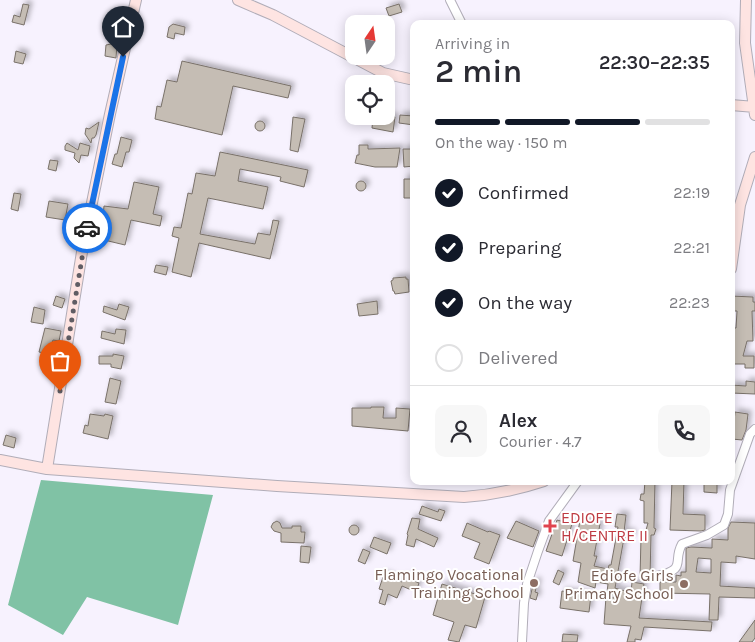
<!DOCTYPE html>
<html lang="en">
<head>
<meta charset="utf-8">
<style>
	body { margin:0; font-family:Karla,sans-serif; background:#f7f7f7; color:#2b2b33; height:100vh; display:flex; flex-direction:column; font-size:19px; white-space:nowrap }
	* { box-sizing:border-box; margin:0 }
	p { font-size:16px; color:#7c7c81 }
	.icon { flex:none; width:28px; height:28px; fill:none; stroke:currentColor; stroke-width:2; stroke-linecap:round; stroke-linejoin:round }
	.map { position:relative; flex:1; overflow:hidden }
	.sheet { position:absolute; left:410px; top:20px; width:325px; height:465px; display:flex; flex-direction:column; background:#fff; border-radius:10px; box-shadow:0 2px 12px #0003 }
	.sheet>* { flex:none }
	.needle { width:32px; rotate:13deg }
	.fabs { position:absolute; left:345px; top:15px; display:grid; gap:10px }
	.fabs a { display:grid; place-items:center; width:50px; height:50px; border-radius:10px; background:#fff; box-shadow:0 2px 12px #0003; font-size:25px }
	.pin { position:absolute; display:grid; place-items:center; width:42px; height:42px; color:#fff; margin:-51px -21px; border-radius:50% 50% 50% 0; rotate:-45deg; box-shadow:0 0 5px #0007 }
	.pin .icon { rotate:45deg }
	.courier { position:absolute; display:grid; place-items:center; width:50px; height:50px; margin:-25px; border:4px solid #1a73e8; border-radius:50%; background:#fff; color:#222; box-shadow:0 1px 6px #0007 }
	.headline em { font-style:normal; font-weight:600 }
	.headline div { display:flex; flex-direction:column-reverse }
	.headline { display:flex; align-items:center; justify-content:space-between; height:85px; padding:0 25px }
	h1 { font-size:32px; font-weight:600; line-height:38px }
	.bar { display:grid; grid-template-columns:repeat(4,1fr); gap:8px 5px; align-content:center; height:60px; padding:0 25px }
	.bar i { height:6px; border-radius:4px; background:#e1e1e2 }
	.bar .current { background:#111827 }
	.bar p { grid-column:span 4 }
	.line { display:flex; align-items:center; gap:12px; padding:0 25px; border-top:1px solid #e1e1e2 }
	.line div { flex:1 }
	.round { display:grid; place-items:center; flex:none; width:52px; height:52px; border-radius:10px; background:#f7f7f7 }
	ol { padding:0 25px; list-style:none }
	li { display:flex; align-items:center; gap:15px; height:55px }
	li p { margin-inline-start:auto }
	li .icon { padding:5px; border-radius:50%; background:#111827; color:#fff; stroke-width:4 }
	li:last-child { color:#7c7c81 }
	li i { width:28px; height:28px; border:2px solid #e1e1e2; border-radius:50% }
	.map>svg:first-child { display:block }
</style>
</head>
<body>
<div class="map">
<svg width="755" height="642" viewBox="0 0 755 642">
	<defs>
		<filter id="shadow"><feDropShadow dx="3.5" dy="-3.5" stdDeviation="2.5" flood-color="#0004"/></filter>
	</defs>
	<rect width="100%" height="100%" fill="#f7f2fe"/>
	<path fill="#80c2a5" d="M41,480L213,495L178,625L87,597L63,635L8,605Z"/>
	<path fill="#c5bdb4" stroke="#797169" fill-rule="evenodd" filter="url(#shadow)" d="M23,4L29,5L24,25L12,22L14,15L20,17Z
		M399,4L402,12L389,16L386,8Z
		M173,24L185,27L184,35L175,33L174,39L167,37L169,27Z
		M111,44H117L116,58L105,56L106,45Z
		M16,51L26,54L23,64L14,62Z
		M182,61L291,86L288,98L233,86L222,135L155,119L157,106L161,107L167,80L177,82Z
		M400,115L414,116V125L399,123Z
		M380,116L395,117L393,132L372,128L373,117L380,118Z
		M293,117L305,119L298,152L290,150Z
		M255 126a5 5 0 1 1 10 0a5 5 0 1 1-10 0Z
		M99,122L96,135L94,138H92L91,143L85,134L86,128L89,129Z
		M121,137L132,140L129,152H126L122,167L112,164L115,154H117Z
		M67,143L78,150L80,143L90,146L88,156L81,155L79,163L74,158L75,153L65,150V146Z
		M359,145H368V149L400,148L397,167H375L355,163L357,155H359Z
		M403,149H414V166L404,167Z
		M220,152L308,170L304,187L280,181L281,177L240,169L238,181L268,187L263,209L208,198L200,234L255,244L258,233L270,235L273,220L279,221L270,259L199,243L191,277L172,272L179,238L172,236L174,227L181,228L188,193L192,194L196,173L215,176Z
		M50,160L58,161L56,171L48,169Z
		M404,179H414V198H404Z
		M356 186a5 5 0 1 1 10 0a5 5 0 1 1-10 0Z
		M134,182L159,187L153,214L162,216L160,226L131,220L125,245L100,239L105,216H103L104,206L128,209Z
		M14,193L21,194L18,211L11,209Z
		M49,201L68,204L65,220L46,217Z
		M156,265L168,267L166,275L154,272Z
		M406,277V279H408L409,292L395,294L394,291H393L391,281L393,280V278Z
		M56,296L65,299L62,308L53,305Z
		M731,296L753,297V302H755V311H752L753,341H747L743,356H754V368H745V364H731V328H736L737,311H731Z
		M377,301L378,314L359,316L357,304Z
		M119,304L129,307L125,320L103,312L104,306L117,310Z
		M34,307L45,310L43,324L31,322Z
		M45,328L61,331L59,341L53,340L49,354L39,352Z
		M116,329L126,330L124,344L101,338L102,331L115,334Z
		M113,354L124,356L121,369L111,367V364H99V356H113Z
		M110,378L121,381L116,404L105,402Z
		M746,381L755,382V394L731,393V385L746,386Z
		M371,407H384L383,418H396V408L410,409L408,431L352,426V408H371Z
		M735,412L748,414L746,430L742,440L732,439Z
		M90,414L104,416L105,414L113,416L108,439L83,433L85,425L88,426Z
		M6,435L16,438L14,448L3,445Z
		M645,481H655L654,528L656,529L654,535H651L650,578H640L641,537H644L648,523H644V501L640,500L641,494H644Z
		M672,481H684L683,514L705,515V530L701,531L670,530Z
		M704,481H717V493L704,492Z
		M422,506L438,512L439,509L445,511L441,521L419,514Z
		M617,514L626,515L624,532H631L633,536L631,538H624L615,588L631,593L632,582L644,584L639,618L712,622L711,631L644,627L641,640L635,639V642H627L631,626L604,624L606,597L614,598L615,595L607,592L608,584L596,582L595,588L578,582L581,563L573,561L580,520L600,524L594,556H597L594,566L608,569L609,565H611L618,527H615Z
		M412,518L420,519L418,529L438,538L434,547L416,539L414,547L406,545L408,535L407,534Z
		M557,520L572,524L562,556L546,551Z
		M277,521L280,523L282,528H292V526H301V532H305L304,543L281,542V533L274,531L271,527L273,523Z
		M516,521L539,531L533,547L507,538Z
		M731,522L755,523V559L736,556V563L721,562L720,586L755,588V598L719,597L718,620H709L710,594L660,593V582H676V575L681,576V572H686V548L691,547L712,548V539L728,540V528ZM698,558L711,559V573L696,572Z
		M467,523L488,532L489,531L500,535L489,564L474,558L480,543L462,536Z
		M349 530a5 5 0 1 1 10 0a5 5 0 1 1-10 0Z
		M374,537L391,543L387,554L370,547Z
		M301,546L311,547L309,563L300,562Z
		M363,549L370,552L365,564L358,561Z
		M558,570L564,573L559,585L553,582Z
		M384,574L402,582L404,577L419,583L416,592L402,586L397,598L388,594L385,605L379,603L383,590L379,589Z
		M534,580L538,582L535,592L538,593L536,600L530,598Z
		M442,584L485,597L476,628L465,625L459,642L448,640L454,622L433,615Z
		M562,591L591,595L589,612L560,608Z
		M755,620V638L752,642H739Z
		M563,634L578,635L577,642H562Z"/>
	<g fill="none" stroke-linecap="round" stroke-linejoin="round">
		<g stroke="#b1adb8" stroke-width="10">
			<path id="street" d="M450,0L462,24
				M657,576C688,569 672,562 682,544L707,535L724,525L728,514L730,490L750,434L755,429
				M522,642L524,603L527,584L538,551L549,521L578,481"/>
		</g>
		<g stroke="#b1adb8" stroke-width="12">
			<path id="secondary" d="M238,0L273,15L383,73L414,80
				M746,0L745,43L755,115
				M731,105L755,107
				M731,269L740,205L755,157
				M0,460L47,469L277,486L464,497C492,495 517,490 544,481
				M47,469L82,252L110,114L136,0"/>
		</g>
		<use href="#street" stroke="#fff" stroke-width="8"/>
		<use href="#secondary" stroke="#fee4e2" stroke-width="10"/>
	</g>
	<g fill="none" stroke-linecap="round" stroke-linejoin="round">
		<path stroke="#605d64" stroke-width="5" stroke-dasharray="0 9" d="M60,391L87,228"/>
		<path stroke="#1a73e8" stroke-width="6" d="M87,228L123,57"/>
	</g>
	<path fill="#e0444e" stroke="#fff" stroke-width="2" d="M547.5 518.5h5v5h5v5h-5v5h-5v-5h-5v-5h5z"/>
	<g fill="#8d6e63" stroke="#fff" stroke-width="2">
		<circle cx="534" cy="583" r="5"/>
		<circle cx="684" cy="584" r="5"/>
	</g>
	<g text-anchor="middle" stroke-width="4" stroke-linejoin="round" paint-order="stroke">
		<g font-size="16" fill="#be3a42" stroke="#fff" text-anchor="start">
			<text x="561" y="523">EDIOFE<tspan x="561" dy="18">H/CENTRE II</tspan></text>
		</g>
		<g font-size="16" fill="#785e54" stroke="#fff" text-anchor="end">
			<text x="524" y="580">Flamingo Vocational<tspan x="524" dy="18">Training School</tspan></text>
			<text x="674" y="581">Ediofe Girls<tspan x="674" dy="18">Primary School</tspan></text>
		</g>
	</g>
</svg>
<div class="fabs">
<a><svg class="needle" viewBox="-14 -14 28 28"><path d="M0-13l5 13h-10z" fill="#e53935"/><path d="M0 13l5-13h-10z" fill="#7c7c81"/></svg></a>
<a><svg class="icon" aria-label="locate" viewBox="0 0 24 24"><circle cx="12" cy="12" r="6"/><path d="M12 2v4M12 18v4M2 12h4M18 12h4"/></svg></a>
</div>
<div class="pin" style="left:60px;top:391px;background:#ea580c"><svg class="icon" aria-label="bag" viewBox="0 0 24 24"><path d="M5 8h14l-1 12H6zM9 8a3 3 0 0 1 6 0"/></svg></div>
<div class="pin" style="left:123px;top:57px;background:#1f2937"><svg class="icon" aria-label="home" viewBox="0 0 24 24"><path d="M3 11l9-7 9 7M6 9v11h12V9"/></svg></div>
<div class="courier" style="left:87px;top:228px"><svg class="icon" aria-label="car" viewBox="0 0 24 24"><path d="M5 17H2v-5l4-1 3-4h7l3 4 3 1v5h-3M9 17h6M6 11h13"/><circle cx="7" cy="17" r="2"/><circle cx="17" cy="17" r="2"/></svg></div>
<section class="sheet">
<div class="headline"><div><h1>2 min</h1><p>Arriving in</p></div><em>22:30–22:35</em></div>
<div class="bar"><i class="current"></i><i class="current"></i><i class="current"></i><i></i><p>On the way · 150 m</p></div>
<ol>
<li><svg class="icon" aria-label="check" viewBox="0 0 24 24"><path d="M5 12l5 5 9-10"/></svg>Confirmed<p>22:19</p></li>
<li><svg class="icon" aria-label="check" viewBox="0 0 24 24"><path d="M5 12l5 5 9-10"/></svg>Preparing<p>22:21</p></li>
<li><svg class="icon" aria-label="check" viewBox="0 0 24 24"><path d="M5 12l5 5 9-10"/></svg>On the way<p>22:23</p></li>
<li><i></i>Delivered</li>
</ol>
<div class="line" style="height:90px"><a class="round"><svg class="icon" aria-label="person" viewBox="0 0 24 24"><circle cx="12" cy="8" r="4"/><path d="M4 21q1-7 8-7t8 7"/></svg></a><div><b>Alex</b><p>Courier · 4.7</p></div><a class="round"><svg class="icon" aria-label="phone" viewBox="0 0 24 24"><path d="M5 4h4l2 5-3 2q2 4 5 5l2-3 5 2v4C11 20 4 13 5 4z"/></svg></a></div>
</section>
</div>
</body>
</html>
